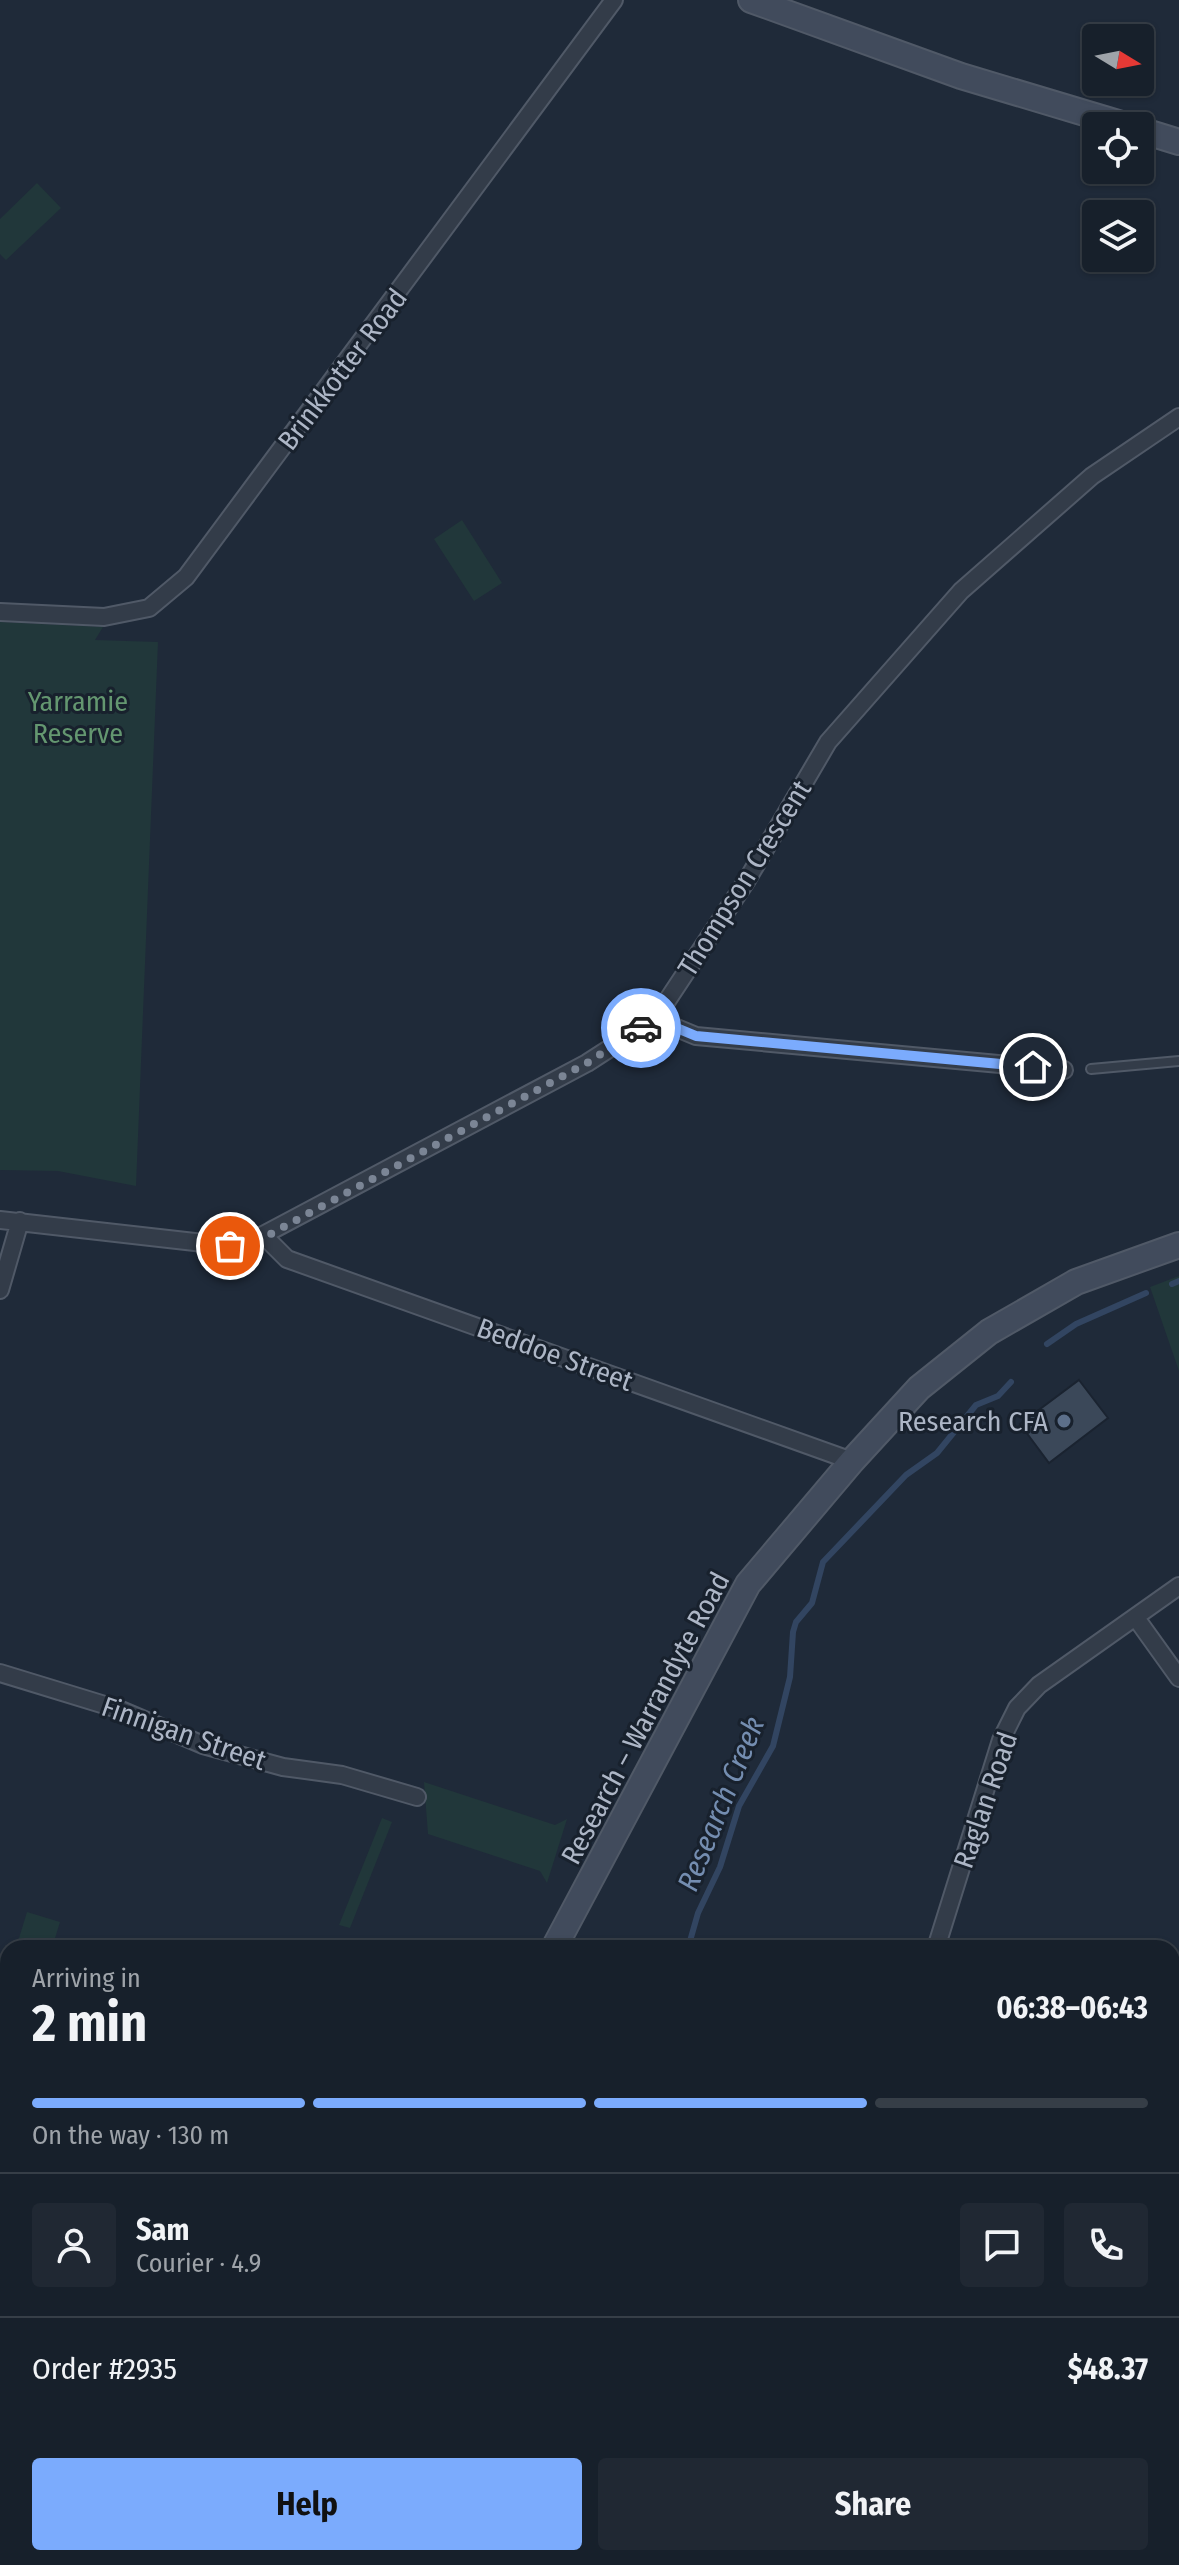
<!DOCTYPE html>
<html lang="en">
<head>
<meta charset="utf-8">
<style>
	body { margin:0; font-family:"Fira Sans Condensed",sans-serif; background:#202833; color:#f1f3f6; height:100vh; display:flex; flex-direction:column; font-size:30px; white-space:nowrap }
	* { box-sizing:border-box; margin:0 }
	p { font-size:26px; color:#9ea3a9 }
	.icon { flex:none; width:44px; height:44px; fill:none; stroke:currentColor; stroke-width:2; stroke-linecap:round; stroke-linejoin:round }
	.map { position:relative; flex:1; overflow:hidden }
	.drawer { position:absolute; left:0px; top:1940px; width:1180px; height:626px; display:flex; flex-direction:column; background:#17202b; border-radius:24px 24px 0 0; box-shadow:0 2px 6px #0004,0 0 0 2px #363e47 }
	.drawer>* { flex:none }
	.needle { width:52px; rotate:100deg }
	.buttons { position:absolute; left:1082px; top:24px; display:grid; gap:16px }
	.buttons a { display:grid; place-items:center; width:72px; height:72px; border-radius:8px; background:#17202b; box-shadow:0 2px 6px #0004,0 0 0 2px #363e47; font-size:40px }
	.pin { position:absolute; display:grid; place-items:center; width:68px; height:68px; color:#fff; margin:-34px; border:4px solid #fff; border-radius:50%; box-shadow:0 2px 8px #0007 }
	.courier { position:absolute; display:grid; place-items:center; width:80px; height:80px; margin:-40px; border:6px solid #7babfd; border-radius:50%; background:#fff; color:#222; box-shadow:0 2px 10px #0007 }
	.head em { font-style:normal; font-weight:700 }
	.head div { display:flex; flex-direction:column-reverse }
	.head { display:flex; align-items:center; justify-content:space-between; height:136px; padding:0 32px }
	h1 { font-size:52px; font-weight:700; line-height:60px }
	.bar { display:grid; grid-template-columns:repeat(4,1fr); gap:12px 8px; align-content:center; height:96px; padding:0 32px }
	.bar i { height:10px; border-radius:6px; background:#363e47 }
	.bar .active { background:#7babfd }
	.bar p { grid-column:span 4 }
	.line { display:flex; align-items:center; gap:20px; padding:0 32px; border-top:2px solid #363e47 }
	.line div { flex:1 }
	.round { display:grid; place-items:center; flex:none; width:84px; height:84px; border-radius:8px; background:#202833 }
	.button { display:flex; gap:16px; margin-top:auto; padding:16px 32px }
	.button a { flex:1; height:92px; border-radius:8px; background:#7babfd; color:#111; font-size:32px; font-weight:700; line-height:92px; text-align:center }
	.button a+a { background:#202833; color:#f1f3f6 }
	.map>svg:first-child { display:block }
</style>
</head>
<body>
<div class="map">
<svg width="1179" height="2565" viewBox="0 0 1179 2565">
	<rect width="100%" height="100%" fill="#1f2a39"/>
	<path fill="#21373a" d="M37,183L61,208L6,260L0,254V219Z
		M462,520L502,583L474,601L434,539Z
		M0,622L103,627L95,640L158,642L136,1186L58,1171L0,1170Z
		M1179,1276V1371L1150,1287Z
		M424,1782L555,1825L567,1819L547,1883L540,1871L428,1834Z
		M382,1818L392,1822L350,1928L339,1925Z
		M27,1912L60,1922L52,1948H16Z"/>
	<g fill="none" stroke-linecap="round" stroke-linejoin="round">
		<path stroke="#324561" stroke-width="6" d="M1172,1284L1179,1281
			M1047,1344L1076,1324L1146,1293
			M688,1948L698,1913L720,1867L739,1806L773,1746L790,1677L793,1632L796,1622L812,1603L823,1562L906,1475L937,1453L976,1405L998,1396L1011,1382
			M210,2565L219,2558"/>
	</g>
	<path fill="#3b4859" stroke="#1a2330" stroke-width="2" d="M1079,1380L1108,1418L1049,1463L1020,1424Z"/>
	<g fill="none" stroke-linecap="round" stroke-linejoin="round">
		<g stroke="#505967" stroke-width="12">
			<path id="lane" d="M1091,1069L1179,1061"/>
		</g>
		<g stroke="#505967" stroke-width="20">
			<path id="street" d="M0,612L104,617L149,608L186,577L614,0
				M655,1019L696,1036L1064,1070
				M0,1220L230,1246L248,1243L587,1063L655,1019L747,880L828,742L961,591L1092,476L1179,417
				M265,1237L287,1259L852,1461
				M0,1290L20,1221
				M1136,1618L1179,1678
				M0,1673L121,1710L203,1745L283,1767L342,1775L417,1797
				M936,1948L1001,1740L1017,1708L1039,1685L1179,1586
				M0,2044L8,2047
				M1172,2090L1179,2091
				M0,2472L8,2475
				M971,2558L977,2565"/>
		</g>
		<g stroke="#505967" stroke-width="28">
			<path id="secondary" d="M751,0L961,76L1128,126
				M1140,130L1179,142
				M554,1948L748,1584L852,1461L919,1388L989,1332L1076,1282L1179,1245
				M136,2565L142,2558"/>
		</g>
		<use href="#lane" stroke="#333c49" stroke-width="8"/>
		<use href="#street" stroke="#333c49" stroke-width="16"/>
		<use href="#secondary" stroke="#414b5c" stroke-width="24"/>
	</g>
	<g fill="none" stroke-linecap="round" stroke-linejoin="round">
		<path stroke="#7b8595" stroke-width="8" stroke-dasharray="0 14.4" d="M230,1246L265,1237L587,1063L641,1028"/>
		<path stroke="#7babfd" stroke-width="10" d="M641,1028L655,1019L696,1036L1033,1067"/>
	</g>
	<circle fill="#5c6f8a" stroke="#18212d" stroke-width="3" cx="1064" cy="1421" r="8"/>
	<g text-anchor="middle" stroke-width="6" stroke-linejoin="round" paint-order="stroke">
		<g font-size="28" fill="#adb6c6" stroke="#18212d">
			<text transform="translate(342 369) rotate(-53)" y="10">Brinkkotter Road</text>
			<text transform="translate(744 878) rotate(-58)" y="10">Thompson Crescent</text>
			<text transform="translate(555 1354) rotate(20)" y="10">Beddoe Street</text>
			<text transform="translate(645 1718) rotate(-62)" y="10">Research – Warrandyte Road</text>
			<text transform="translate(184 1733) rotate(19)" y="10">Finnigan Street</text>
			<text transform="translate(985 1800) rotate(-71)" y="10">Raglan Road</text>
		</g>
		<g font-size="28" fill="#649770" stroke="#18212d">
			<text x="78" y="711">Yarramie<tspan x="78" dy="32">Reserve</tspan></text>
		</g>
		<g font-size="28" fill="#adb6c6" stroke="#18212d" text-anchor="end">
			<text x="1048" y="1431">Research CFA</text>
		</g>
		<g font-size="30" font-style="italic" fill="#748db0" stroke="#18212d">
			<text transform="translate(721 1804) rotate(-68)" y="10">Research Creek</text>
		</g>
	</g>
</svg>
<div class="buttons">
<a><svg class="needle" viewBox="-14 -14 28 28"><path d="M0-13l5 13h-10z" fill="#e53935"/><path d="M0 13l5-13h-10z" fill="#9ea3a9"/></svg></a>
<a><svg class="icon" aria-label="locate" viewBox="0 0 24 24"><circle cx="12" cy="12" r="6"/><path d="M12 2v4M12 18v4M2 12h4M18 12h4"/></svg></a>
<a><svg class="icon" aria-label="layers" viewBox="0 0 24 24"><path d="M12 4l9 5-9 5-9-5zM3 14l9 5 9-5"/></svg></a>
</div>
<div class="pin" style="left:230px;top:1246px;background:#ea580c"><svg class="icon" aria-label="bag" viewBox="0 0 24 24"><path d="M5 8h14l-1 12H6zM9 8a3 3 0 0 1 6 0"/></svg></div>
<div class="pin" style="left:1033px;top:1067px;background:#1f2937"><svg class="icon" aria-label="home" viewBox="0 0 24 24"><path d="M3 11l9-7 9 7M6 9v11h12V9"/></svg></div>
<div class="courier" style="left:641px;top:1028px"><svg class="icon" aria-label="car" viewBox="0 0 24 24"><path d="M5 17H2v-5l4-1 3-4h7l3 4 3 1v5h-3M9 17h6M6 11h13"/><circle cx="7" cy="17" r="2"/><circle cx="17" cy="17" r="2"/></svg></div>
<section class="drawer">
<div class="head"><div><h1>2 min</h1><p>Arriving in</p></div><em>06:38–06:43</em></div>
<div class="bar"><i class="active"></i><i class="active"></i><i class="active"></i><i></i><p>On the way · 130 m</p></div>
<div class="line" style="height:144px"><a class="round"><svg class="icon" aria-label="person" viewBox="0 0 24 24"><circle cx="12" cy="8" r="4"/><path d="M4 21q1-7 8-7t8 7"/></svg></a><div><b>Sam</b><p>Courier · 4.9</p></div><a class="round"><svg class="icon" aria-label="chat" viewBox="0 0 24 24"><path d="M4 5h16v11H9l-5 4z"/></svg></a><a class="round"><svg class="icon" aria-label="phone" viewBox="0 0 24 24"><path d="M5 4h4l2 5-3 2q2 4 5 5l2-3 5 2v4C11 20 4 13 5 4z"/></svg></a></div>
<div class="line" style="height:104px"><div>Order #2935</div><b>$48.37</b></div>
<div class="button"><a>Help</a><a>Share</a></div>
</section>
</div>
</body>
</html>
